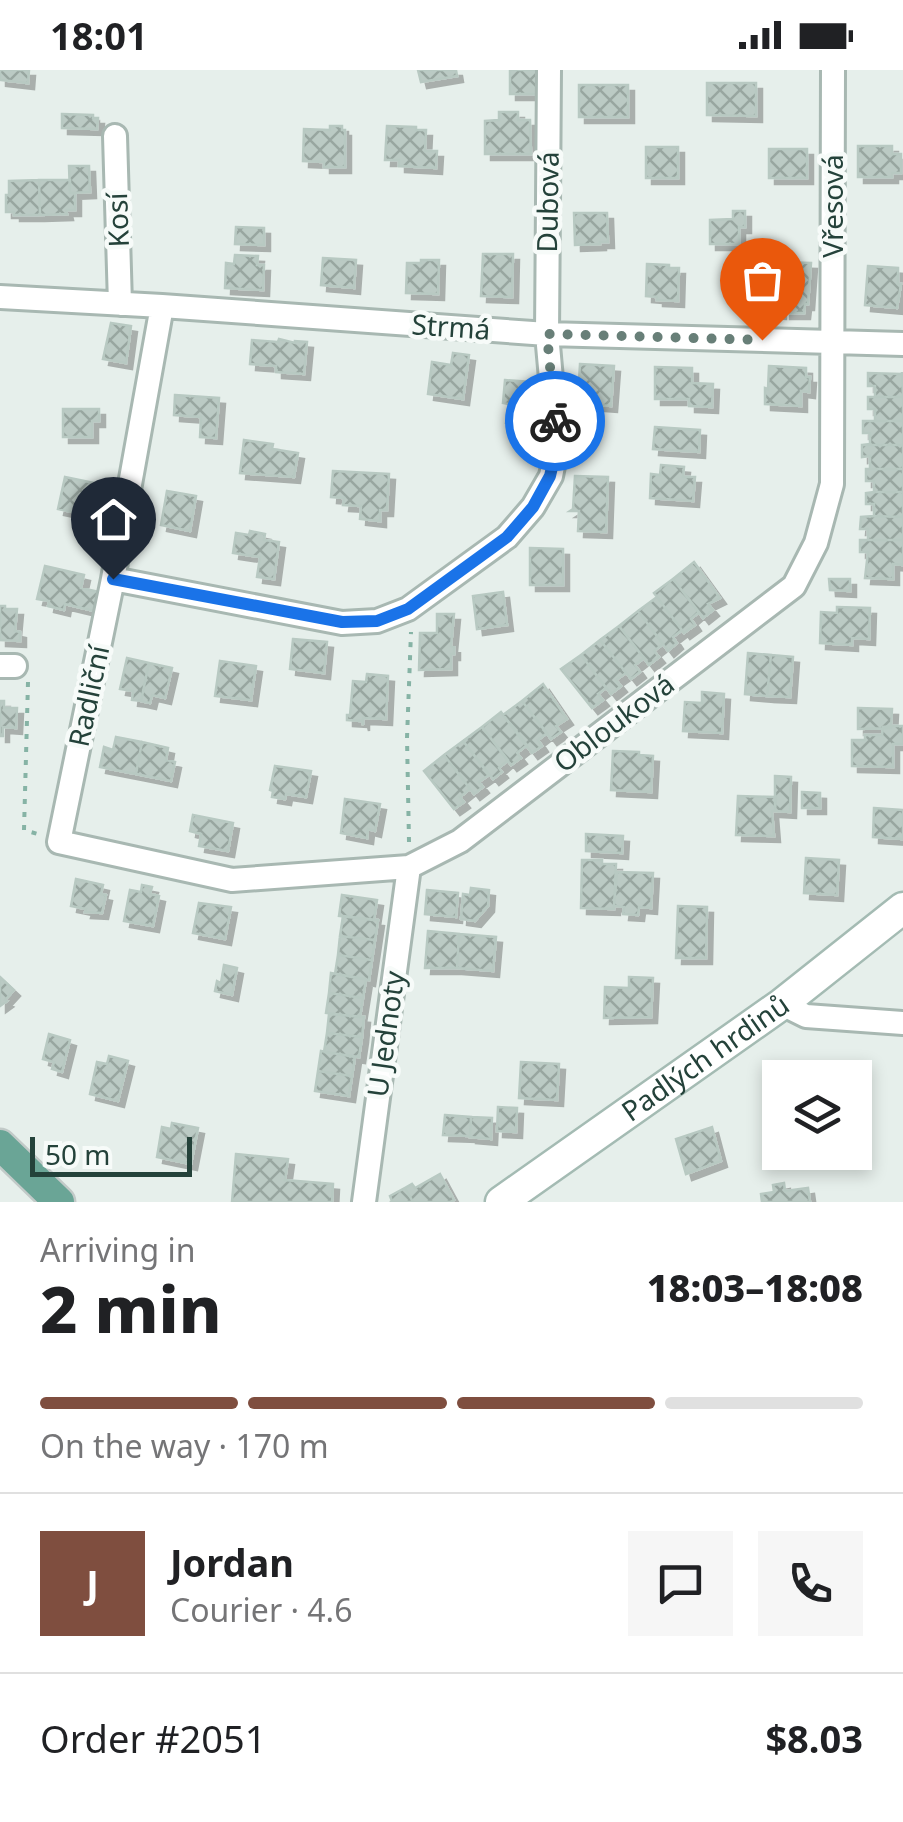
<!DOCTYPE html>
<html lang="en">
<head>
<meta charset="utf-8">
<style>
	body { margin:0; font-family:"Noto Sans",sans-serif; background:#f6f6f6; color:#202124; height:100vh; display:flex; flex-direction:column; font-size:38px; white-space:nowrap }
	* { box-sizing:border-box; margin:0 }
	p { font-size:32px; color:#757577 }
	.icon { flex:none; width:55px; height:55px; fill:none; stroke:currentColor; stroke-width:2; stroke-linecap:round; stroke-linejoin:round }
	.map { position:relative; height:1132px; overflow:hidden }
	.drawer { display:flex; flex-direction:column; background:#fff; flex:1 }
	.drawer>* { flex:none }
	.buttons { position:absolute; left:762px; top:990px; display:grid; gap:20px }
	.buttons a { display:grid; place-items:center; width:110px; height:110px; border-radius:0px; background:#fff; box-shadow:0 5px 15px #0003; font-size:50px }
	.scale { position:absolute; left:30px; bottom:25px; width:162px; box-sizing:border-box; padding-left:10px; border:5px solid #24423a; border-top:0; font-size:28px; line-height:35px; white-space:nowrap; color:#24423a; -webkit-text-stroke:8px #f7fbf9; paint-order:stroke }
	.pin { position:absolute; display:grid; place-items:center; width:85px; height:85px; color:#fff; margin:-102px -42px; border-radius:50% 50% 50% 0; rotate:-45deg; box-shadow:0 0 10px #0007 }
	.pin .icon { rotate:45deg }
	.courier { position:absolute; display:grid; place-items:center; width:100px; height:100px; margin:-50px; border:8px solid #1a73e8; border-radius:50%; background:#fff; color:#222; box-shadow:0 2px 12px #0007 }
	.head em { font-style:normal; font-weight:800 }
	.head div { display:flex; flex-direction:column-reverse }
	.head { display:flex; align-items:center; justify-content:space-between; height:170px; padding:0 40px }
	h1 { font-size:65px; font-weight:800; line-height:75px }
	.bar { display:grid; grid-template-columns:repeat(4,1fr); gap:15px 10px; align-content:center; height:120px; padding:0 40px }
	.bar i { height:12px; border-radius:8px; background:#e0e0e0 }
	.bar .current { background:#7f4e3f }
	.bar p { grid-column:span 4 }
	.line { display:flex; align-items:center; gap:25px; padding:0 40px; border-top:2px solid #e0e0e0 }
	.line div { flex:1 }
	.round { display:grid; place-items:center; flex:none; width:105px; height:105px; border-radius:0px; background:#f6f6f6 }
	.status { display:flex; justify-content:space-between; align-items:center; height:70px; padding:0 50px; background:#fff; direction:ltr }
	.status svg { height:28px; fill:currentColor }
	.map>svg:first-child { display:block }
</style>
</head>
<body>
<div class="status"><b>18:01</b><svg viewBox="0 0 49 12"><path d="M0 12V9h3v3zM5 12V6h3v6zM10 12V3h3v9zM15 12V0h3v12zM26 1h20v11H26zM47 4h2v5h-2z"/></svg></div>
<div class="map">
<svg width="903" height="1132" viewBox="0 0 903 1132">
	<defs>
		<pattern id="building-cross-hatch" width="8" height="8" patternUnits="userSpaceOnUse" patternTransform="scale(2.5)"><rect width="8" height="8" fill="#bbcac4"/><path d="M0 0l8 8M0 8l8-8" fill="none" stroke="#98a6a0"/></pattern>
		<filter id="shadow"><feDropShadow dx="6" dy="6" stdDeviation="0" flood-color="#0004"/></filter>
	</defs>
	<rect width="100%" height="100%" fill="#e6efeb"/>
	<path fill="url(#building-cross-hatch)" stroke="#b8c9c2" stroke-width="2.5" filter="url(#shadow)" d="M0,0H29L28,13L0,10Z
		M418,0H456L457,6L421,12Z
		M510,0H538V24H510Z
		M707,13H756V46L707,45Z
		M579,15H628V47H579Z
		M499,42H518V50H530L531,84H485V51L499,50Z
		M62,44L93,45V48H98L97,59L62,58Z
		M330,56H342V60H345V97H324V92L303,91L304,59L330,60Z
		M387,56L416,57V60H426L425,81H437L436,98L399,96V90H385Z
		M858,76H892V84H901V103H892V107H858Z
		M646,77H678V108H646Z
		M769,79H807V108H769Z
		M69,96H89L90,122L70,123Z
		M39,110H70V123H75V140H66L67,144L40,145Z
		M39,110L40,145H14V142H6V125H9V111Z
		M733,141H745V157H739V174H710V150L733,149Z
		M574,143H607L608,172H600V174L575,175Z
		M236,157L264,158V175L235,174Z
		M483,184H513L512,227L481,226Z
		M235,185L258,186L257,195H264L263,220L225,218L226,193L234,194Z
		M323,188L356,190L354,218L321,215Z
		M421,190H439L438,224L406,223L407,193H421Z
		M779,192L811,193L808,234H805L804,243H784V236H780V243L764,242V220L779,221Z
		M647,194L669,195V198H679L678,231L657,230V227L646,226Z
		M868,196L898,198V214H901L897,238L865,235Z
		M111,253L131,256L126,293L103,289Z
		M279,269L295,273V271L307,272L304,304L276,302V296L250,294L252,270L278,272Z
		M453,283L469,285L463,329L428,324L432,292L451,295Z
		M580,294L614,296L611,336L573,333L574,311H579Z
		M769,296L806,298V307H810L809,322L801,321V336L765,334V318L768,319Z
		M655,297L692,298V313L713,314L712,337L689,336V329H655Z
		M902,302L903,327H868H875V316H868V303L902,304Z
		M505,310L531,312L528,336L535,337L533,356L506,353L509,334L503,333Z
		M175,325L219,328L216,368L200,367L201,347L174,345Z
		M868,327H903V351H875V339H868Z
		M63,339H99V351H92V367H63Z
		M863,351H903V375H862L870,374V363H863Z
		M655,357L700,360L699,382L653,379Z
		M244,370L273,374L272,379L298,383L294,407L240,403Z
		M862,375H903V399H866H870V386L862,387Z
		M661,395L684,397L683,407H695L693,431L650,428L651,404L660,405Z
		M866,399H903V422H874V411H866Z
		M333,401L389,404L387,440H380V451L360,449L361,436L343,435L344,428L331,427Z
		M575,406L608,407L606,462L578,461L579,441H570L573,439Z
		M65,407L94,413L92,420L99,422L96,435L89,434L87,445L58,439Z
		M167,421L196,426L190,461L161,455Z
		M874,422H903V447L874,446V434H866V423Z
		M874,446L903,447V470H860H868V459H860L861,447Z
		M250,461L265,464L264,470L279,472L274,509L257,507L260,487L233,483L236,463L249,465Z
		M860,470H903V495L893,494V509L865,508L868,482H860Z
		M530,478L563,479V515H530Z
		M694,492L720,528L708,534L713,540L703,548L673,509Z
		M45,496L84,505L81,518L99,522L94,541L65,534L64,540L48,536L49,531L37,529Z
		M673,509L699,542L691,549L695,555L684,563L654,523Z
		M829,509H850V521L830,520Z
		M503,522L507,555L477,559L473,526Z
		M657,527L682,560L673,567L677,573L668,581L638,541Z
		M0,536H5V539H17L15,561L20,562V571L0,570Z
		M837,537L870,538L869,569L852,568V575L820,573L821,542L837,543Z
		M638,541L663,574L654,581L659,587L649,595L619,556Z
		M437,544H454L451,576L454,577V584H451V599L419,600L420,563H437Z
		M619,556L644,588L635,595L640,602L631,609L600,570Z
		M293,569L327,572L324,603L290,599Z
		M600,570L626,603L616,610L621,616L611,624L581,585Z
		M748,583L771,585L767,626L745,624Z
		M581,585L606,618L598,624L603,630L592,638L561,599Z
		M771,585L793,587L790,627L767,626Z
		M127,588L149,593L141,631L132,630L133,621L120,619Z
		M220,591L256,596L251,630L215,626Z
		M149,593L172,598L165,628L152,625L150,633L141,631Z
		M367,604L388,606L386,649L363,648V655L362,651L347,650V645H350L353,611L366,612Z
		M543,614L567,649L556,656L561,662L551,669L522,631Z
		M702,622L724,624L722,663L683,661L685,632L702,633Z
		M0,631H4V638H17L16,658L3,657V666H0Z
		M522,631L547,663L538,670L542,676L532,683L503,645Z
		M858,638L892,639L891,658L858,659Z
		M501,642L527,675L517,683L521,688L511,695L482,657Z
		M893,656H903V674H893V697L852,696V670H865V665H882L883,657Z
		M482,657L508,690L499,698L502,702L493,709L463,671Z
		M116,667L142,672L136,704L100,697L104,677L113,680Z
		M463,671L489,705L479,712L483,717L474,724L444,685Z
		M142,672L168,678L166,690L175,692L171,711L136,704Z
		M613,681L639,682V685L653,686L651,722L611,720Z
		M444,685L470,719L460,727L464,732L454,739L424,701Z
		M275,696L311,701L306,727L286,724L285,729L272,727L273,721L270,720Z
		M775,706L791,707L790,742L775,741Z
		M802,722L820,723V738H802Z
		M738,726L776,727L775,741H772L774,766L736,765Z
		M345,729L380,734L375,761L368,759L367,768L341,763Z
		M874,738L903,740V769L873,767Z
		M193,745L233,753L228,781L199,776L201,764L190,761Z
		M586,764L623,766L622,783L586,781Z
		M806,788L839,790L837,825L804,823Z
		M582,790H602V794H616L614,839L581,838Z
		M617,802L653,803L651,838L639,837L638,845L623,844L624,837L614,836Z
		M76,809L103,815L101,824L106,825L102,843L85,842L86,839L71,836Z
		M142,815L152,817L150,824L159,826L153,856L124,851L130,820L141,822Z
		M471,818L489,820L488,836L475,851L461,849L463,824L470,825Z
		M427,820L458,823L456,847L425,844Z
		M342,825L377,830L374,850L339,846Z
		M199,833L231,837L225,869L193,863Z
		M678,836L707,837L706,888H676Z
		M343,846L378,850L375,870L340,866Z
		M428,861L459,864L457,898H425Z
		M459,864L496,867L493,901L457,898Z
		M340,866L375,870L372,890L338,885Z
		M338,885L372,890L369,910L335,904Z
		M224,895L237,898L232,925L215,921L217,911L221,913Z
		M331,903L366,909L363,928L329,923Z
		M0,907L14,920L5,930L7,931L0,936Z
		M629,907L653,908L651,947L604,948L605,917L629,918Z
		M329,923L363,928L360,947L326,943Z
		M329,944L364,947L362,967L327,963Z
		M327,963L362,967L359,987L324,982Z
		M49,964L70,970L62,1002L52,999L54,992L43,989Z
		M321,981L355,987L352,1006L318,1001Z
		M109,986L128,991L118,1031L90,1024L97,992L107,994Z
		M521,992L559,994L557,1030L519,1028Z
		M318,1001L352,1006L349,1026L315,1021Z
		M498,1037L517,1038L516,1062L497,1061Z
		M445,1045L471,1047L470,1066L443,1065Z
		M471,1047L492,1048L491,1069L470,1067Z
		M172,1053L198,1058L191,1094L157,1087L162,1057L171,1059Z
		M712,1057L721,1091L686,1104L676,1069Z
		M236,1084L288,1089L285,1110L333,1114L332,1132H232Z
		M440,1104L454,1130L450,1132H413L405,1118L412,1114L415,1118Z
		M784,1113L785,1121L808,1118L810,1132H762L761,1124L774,1122L773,1115Z
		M405,1118L413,1132H390L392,1131L390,1126Z"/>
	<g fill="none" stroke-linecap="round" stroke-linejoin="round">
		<g stroke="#a8b8b2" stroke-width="28">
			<path id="street" d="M115,66L120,234
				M0,227L162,236L547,264L903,274
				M162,236L113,509L59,772L232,810L409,797L460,771L794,516L816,473L832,414L833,0
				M113,509L342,553L377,551L408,539L507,467L533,437L551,406L557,376L547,264L549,0
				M0,596H15
				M782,934L806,946L903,953
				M364,1132L409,797"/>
		</g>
		<g stroke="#a4bbb3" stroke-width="35">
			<g id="secondary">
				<path id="s1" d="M501,1132L782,934L903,838"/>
			</g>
		</g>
		<g stroke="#c2cac8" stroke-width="35">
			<path id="primary" d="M0,1075L59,1132"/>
		</g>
		<path stroke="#86b3a5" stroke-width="4" stroke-dasharray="5 8" stroke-linecap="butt" d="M28,612L24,760L41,765
			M409,772L407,668L411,562"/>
		<use href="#street" stroke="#fff" stroke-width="22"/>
		<use href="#secondary" stroke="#fff" stroke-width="30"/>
		<use href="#primary" stroke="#6aa596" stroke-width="30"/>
	</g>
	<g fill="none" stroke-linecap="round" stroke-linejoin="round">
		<path stroke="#687f78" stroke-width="10" stroke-dasharray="0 18" d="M555,351L547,264L762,270"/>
		<path stroke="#1a73e8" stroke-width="12" d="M113,509L342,552L377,551L408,539L507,467L533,437L550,406L557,376L555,351"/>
	</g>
	<g text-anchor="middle" stroke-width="9" stroke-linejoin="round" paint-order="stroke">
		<g font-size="28" fill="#24423a" stroke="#f7fbf9">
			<text transform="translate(548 132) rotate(-89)" y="10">Dubová</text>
			<text transform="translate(833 136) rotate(-90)" y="10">Vřesová</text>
			<text transform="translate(118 150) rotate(-92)" y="10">Kosí</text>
			<text transform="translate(451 257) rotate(4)" y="10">Strmá</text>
			<text transform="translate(89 626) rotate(-78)" y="10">Radliční</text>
			<text transform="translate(614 653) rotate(-37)" y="10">Oblouková</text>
			<text transform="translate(386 964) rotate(-82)" y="10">U Jednoty</text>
			<text dy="10" stroke="none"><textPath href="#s1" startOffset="250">Padlých hrdinů</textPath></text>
		</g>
	</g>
</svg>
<div class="buttons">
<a><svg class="icon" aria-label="layers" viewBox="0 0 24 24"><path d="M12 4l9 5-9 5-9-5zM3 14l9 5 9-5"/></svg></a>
</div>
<div class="scale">50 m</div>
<div class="pin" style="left:762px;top:270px;background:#ea580c"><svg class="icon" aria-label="bag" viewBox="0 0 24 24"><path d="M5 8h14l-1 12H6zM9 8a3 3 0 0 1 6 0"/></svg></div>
<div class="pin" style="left:113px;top:509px;background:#1f2937"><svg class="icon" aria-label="home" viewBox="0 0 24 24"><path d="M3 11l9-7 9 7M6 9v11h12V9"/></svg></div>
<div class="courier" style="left:555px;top:351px"><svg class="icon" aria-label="bike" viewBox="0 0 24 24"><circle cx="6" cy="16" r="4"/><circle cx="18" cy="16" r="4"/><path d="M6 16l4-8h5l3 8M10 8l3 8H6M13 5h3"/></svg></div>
</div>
<section class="drawer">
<div class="head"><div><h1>2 min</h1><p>Arriving in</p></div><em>18:03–18:08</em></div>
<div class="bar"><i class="current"></i><i class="current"></i><i class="current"></i><i></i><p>On the way · 170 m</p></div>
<div class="line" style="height:180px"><b class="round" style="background:#7f4e3f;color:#fff">J</b><div><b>Jordan</b><p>Courier · 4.6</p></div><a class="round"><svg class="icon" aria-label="chat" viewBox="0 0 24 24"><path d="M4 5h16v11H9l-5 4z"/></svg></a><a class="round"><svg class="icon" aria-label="phone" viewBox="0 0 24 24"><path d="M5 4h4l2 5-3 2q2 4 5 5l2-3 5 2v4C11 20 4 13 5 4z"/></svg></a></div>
<div class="line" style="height:130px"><div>Order #2051</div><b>$8.03</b></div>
</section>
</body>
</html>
